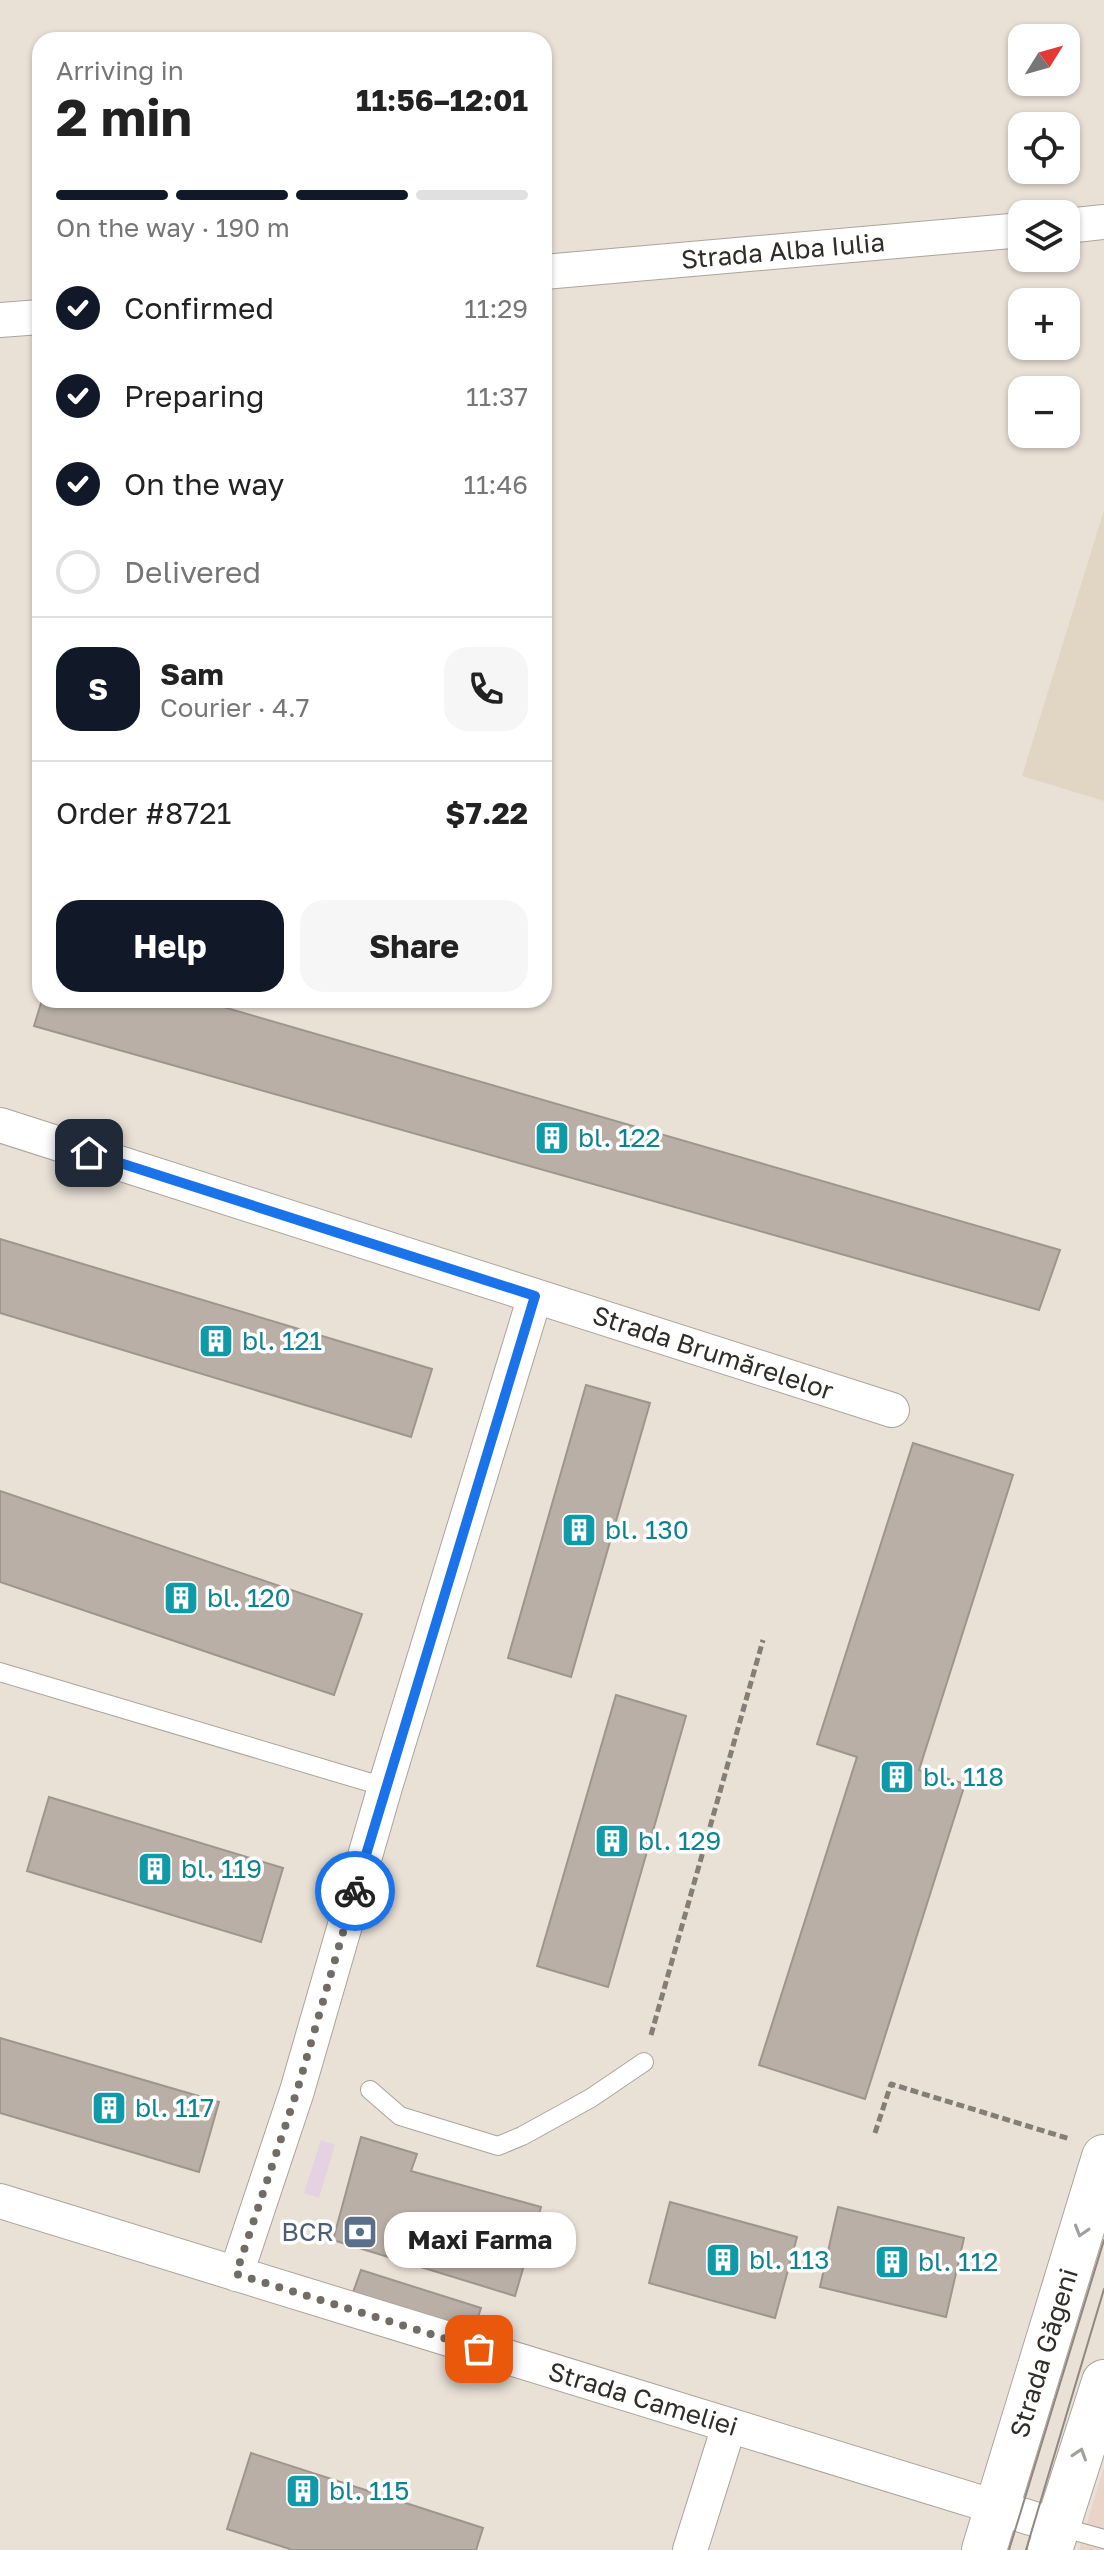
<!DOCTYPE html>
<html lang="en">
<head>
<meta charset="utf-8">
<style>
	body { margin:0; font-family:"Golos Text",sans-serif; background:#f6f6f6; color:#222; height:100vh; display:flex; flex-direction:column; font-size:30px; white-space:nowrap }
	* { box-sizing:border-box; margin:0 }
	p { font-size:26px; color:#767676 }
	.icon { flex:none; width:44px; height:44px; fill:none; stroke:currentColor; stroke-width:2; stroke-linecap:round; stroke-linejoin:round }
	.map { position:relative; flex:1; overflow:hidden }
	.side { position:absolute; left:32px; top:32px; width:520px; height:976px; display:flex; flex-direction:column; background:#fff; border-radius:24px; box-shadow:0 2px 6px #0004 }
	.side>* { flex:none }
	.needle { width:52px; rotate:53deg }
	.buttons { position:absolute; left:1008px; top:24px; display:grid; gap:16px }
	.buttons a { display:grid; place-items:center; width:72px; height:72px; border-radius:16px; background:#fff; box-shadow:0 2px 6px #0004; font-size:40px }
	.pin { position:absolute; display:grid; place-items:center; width:68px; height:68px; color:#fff; margin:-34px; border-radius:16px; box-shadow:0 4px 12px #0006 }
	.courier { position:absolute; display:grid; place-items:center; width:80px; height:80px; margin:-40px; border:6px solid #1a73e8; border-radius:50%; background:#fff; color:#222; box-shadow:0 2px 10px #0007 }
	.bubble { position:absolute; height:56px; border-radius:24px; background:#fff; box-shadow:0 2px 6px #0004; font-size:26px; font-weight:700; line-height:56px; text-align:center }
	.overview em { font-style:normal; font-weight:700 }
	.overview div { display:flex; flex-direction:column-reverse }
	.overview { display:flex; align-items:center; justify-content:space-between; height:136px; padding:0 24px }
	h1 { font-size:52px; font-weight:700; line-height:60px }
	.bar { display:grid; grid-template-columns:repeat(4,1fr); gap:12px 8px; align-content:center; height:96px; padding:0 24px }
	.bar i { height:10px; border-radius:6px; background:#e0e0e0 }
	.bar .on { background:#111827 }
	.bar p { grid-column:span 4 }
	.line { display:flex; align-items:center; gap:20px; padding:0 24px; border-top:2px solid #e0e0e0 }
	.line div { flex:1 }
	.round { display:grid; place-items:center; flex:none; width:84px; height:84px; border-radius:24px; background:#f6f6f6 }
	ol { padding:0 24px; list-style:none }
	li { display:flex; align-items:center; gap:24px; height:88px }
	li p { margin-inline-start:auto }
	li .icon { padding:8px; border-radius:50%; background:#111827; color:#fff; stroke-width:4 }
	li:last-child { color:#767676 }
	li i { width:44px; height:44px; border:4px solid #e0e0e0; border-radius:50% }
	.cta { display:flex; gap:16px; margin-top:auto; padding:16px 24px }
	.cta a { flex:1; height:92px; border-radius:24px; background:#111827; color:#fff; font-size:32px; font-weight:700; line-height:92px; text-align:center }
	.cta a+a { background:#f6f6f6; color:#222 }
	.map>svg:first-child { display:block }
</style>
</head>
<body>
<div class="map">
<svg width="1104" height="2550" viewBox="0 0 1104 2550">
	<rect width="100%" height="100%" fill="#e9e0d6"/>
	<path fill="#e4d1e2" d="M321,2140L335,2145L319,2198L304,2193Z"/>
	<path fill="#e1d6c4" d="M1104,510V801L1022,776Z"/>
	<path fill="#ead3c8" d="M1104,2467V2550H1079Z"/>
	<path fill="#b9afa6" stroke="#9e958c" stroke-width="2" d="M42,1000H199L1060,1250L1039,1310L34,1026Z
		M0,1239L432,1369L411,1437L0,1313Z
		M586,1385L650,1403L571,1677L508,1658Z
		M913,1443L1013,1475L919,1770L965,1784L865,2099L759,2065L857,1757L817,1744Z
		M0,1491L362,1614L334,1695L0,1582Z
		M616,1695L686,1716L608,1987L537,1966Z
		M49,1797L283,1868L261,1942L27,1871Z
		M0,2038L219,2102L199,2172L0,2113Z
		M361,2137L417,2154L411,2171L541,2207L515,2296L333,2240Z
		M670,2202L797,2237L775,2318L649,2283Z
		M838,2207L964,2238L946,2317L820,2287Z
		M361,2270L481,2308L471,2338L351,2298Z
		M251,2453L483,2528L476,2550H293L227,2529Z"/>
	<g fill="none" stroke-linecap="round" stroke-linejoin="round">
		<g stroke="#aca49a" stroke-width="20">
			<path id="service" d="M0,1672L385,1787
				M370,2090L400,2116L498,2146L522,2136L591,2098L644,2062
				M1057,2526L1104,2539"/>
		</g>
		<g stroke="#aca49a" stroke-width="36">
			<path id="minor" d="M1066,226L1104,222
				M544,272L1022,230
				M0,320L40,317
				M0,1125L892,1410
				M0,2201L1057,2526
				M236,2274L297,2091L385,1787L535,1296
				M690,2550L729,2426"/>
		</g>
		<g stroke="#aca49a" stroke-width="46">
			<path id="secondary" d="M984,2550L1104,2157
				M1050,2550L1104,2382"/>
		</g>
		<path stroke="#847e77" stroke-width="5" stroke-dasharray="8 4" stroke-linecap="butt" d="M651,2035L763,1640
			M875,2133L891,2084L1070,2139"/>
		<use href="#service" stroke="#fff" stroke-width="18"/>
		<use href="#minor" stroke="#fff" stroke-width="34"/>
		<use href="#secondary" stroke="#fff" stroke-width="44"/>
		<path stroke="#8e8881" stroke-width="2" d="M1009,2550L1104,2240
			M1026,2550L1104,2289"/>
	</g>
	<defs><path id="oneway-chevron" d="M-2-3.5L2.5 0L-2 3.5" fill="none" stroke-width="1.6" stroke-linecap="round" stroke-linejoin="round" transform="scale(2)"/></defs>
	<g stroke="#a2a09f">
		<use href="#oneway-chevron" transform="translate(1081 2231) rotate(107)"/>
		<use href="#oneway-chevron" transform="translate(1080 2454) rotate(-72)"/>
	</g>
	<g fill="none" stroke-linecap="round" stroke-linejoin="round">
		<path stroke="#716c66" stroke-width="8" stroke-dasharray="0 14.4" d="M355,1891L297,2091L236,2274L479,2349"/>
		<path stroke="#1a73e8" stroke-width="10" d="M89,1153L535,1296L355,1891"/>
	</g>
	<defs>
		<g id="building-square" transform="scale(1.8)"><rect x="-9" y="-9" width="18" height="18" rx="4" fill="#0f9aa8" stroke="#fff"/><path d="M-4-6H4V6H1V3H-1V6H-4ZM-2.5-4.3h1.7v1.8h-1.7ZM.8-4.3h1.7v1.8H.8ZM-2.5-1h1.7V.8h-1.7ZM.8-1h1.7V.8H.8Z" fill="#fff"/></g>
		<g id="bank-square" transform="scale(1.8)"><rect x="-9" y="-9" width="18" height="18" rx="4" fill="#5c6f8a" stroke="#fff"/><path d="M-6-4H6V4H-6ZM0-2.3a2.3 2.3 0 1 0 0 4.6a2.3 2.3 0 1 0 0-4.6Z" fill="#fff"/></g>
	</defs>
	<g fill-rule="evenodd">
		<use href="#building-square" x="552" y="1138"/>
		<use href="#building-square" x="216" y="1341"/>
		<use href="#building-square" x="579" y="1530"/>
		<use href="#building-square" x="181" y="1598"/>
		<use href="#building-square" x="897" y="1777"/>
		<use href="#building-square" x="612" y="1841"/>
		<use href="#building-square" x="155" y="1869"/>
		<use href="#building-square" x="109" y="2108"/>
		<use href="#bank-square" x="360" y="2232"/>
		<use href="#building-square" x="723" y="2260"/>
		<use href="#building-square" x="892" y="2262"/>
		<use href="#building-square" x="303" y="2491"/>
	</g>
	<g text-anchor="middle" stroke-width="7" stroke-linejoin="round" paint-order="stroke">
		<g font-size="26" fill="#302d29" stroke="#fff">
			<text transform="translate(783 251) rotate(-5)" y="9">Strada Alba Iulia</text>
			<text transform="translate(713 1353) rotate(18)" y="9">Strada Brumărelelor</text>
			<text transform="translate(1044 2353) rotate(-73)" y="9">Strada Găgeni</text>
			<text transform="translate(643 2399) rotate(17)" y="9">Strada Cameliei</text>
		</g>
		<g font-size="26" fill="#0d838f" stroke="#fff" text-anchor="start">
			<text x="578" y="1147">bl. 122</text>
			<text x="242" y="1350">bl. 121</text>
			<text x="605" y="1539">bl. 130</text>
			<text x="207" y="1607">bl. 120</text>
			<text x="923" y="1786">bl. 118</text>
			<text x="638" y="1850">bl. 129</text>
			<text x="181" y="1878">bl. 119</text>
			<text x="135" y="2117">bl. 117</text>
			<text x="749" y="2269">bl. 113</text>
			<text x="918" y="2271">bl. 112</text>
			<text x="329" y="2500">bl. 115</text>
		</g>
		<g font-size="26" fill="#4e5e75" stroke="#fff" text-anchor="end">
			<text x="334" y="2241">BCR</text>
		</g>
	</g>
</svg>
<div class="buttons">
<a><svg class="needle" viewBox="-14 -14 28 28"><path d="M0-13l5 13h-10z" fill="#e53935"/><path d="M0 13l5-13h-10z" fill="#767676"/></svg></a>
<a><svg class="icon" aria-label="locate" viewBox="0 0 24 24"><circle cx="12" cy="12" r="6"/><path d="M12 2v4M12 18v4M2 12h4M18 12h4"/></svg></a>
<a><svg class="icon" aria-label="layers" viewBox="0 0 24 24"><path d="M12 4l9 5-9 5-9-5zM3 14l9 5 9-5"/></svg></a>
<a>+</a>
<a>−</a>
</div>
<div class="pin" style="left:479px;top:2349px;background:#ea580c"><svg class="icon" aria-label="bag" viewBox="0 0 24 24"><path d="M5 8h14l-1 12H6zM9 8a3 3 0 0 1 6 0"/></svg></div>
<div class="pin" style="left:89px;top:1153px;background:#1f2937"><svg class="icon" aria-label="home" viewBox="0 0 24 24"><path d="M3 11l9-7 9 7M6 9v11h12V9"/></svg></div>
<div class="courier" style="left:355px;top:1891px"><svg class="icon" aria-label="bike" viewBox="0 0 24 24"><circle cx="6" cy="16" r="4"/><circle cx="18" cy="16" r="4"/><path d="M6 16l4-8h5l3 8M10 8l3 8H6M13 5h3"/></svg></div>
<div class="bubble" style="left:384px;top:2212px;width:192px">Maxi Farma</div>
<section class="side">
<div class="overview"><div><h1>2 min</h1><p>Arriving in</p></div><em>11:56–12:01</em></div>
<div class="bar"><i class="on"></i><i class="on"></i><i class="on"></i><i></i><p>On the way · 190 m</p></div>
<ol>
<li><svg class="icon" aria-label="check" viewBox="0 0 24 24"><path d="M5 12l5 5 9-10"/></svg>Confirmed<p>11:29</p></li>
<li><svg class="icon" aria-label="check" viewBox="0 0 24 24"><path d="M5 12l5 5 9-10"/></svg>Preparing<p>11:37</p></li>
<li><svg class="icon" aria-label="check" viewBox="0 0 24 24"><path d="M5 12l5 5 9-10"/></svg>On the way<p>11:46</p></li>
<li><i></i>Delivered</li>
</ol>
<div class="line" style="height:144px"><b class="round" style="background:#111827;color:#fff">S</b><div><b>Sam</b><p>Courier · 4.7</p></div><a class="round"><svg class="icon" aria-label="phone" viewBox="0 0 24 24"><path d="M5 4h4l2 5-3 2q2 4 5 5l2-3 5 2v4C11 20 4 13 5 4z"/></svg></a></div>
<div class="line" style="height:104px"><div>Order #8721</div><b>$7.22</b></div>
<div class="cta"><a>Help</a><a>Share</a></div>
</section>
</div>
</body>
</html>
